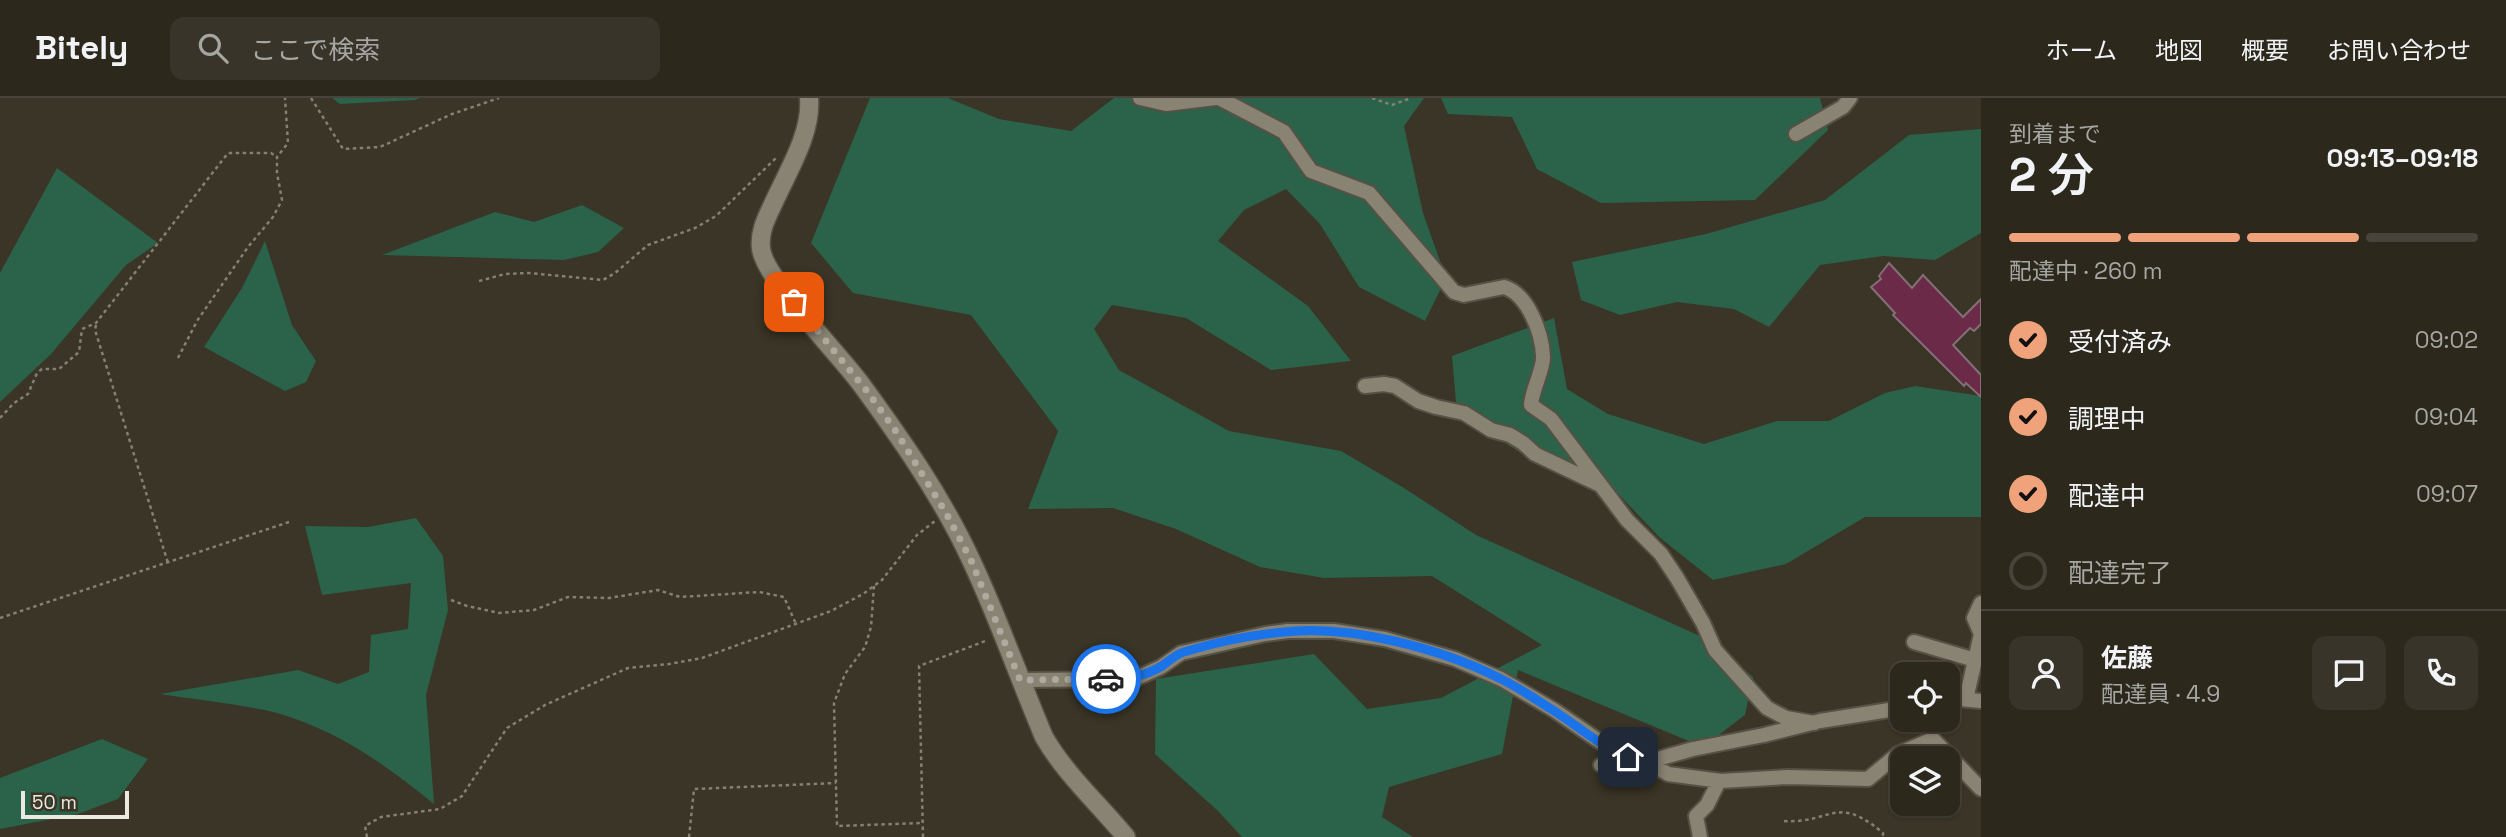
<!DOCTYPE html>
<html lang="ja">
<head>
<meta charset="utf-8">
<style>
	body { margin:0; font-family:"Space Grotesk","Noto Sans JP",sans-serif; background:#383429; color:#f1f3f6; height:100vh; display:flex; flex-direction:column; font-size:26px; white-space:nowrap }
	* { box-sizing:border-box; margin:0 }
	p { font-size:23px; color:#a6a6a3 }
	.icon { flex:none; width:38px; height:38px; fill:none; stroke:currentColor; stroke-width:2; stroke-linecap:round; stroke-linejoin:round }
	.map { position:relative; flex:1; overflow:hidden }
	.details { display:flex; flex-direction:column; background:#2c281c; width:525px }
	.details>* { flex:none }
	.controls { position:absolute; left:1890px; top:564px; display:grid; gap:14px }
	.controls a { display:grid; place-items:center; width:70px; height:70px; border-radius:14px; background:#2c281c; box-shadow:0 2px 5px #0004,0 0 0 2px #48443b; font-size:35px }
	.scale { position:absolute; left:21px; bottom:18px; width:108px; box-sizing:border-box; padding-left:7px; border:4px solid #ece9e0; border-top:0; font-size:19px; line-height:24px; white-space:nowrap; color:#ece9e0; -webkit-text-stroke:5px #3a3526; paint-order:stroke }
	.pin { position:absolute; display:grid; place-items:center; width:60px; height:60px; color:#fff; margin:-30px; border-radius:14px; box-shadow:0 4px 10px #0006 }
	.courier { position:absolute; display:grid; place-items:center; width:70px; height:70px; margin:-35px; border:5px solid #1a73e8; border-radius:50%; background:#fff; color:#222; box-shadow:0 2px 9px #0007 }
	.summary em { font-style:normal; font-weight:600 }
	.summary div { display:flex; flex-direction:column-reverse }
	.summary { display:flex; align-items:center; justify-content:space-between; height:119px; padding:0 28px }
	h1 { font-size:46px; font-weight:600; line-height:52px }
	.bar { display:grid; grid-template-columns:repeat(4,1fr); gap:10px 7px; align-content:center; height:84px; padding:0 28px }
	.bar i { height:9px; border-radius:5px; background:#48443b }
	.bar .active { background:#f0a27a }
	.bar p { grid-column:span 4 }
	.line { display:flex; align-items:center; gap:18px; padding:0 28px; border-top:2px solid #48443b }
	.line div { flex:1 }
	.round { display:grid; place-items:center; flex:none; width:74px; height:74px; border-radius:14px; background:#383429 }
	ol { padding:0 28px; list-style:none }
	li { display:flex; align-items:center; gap:21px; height:77px }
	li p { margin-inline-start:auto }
	li .icon { padding:7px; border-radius:50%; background:#f0a27a; color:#111; stroke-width:4 }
	li:last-child { color:#a6a6a3 }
	li i { width:38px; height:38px; border:4px solid #48443b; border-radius:50% }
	header { display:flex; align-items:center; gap:42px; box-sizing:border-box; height:98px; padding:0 35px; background:#2c281c; border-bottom:2px solid #48443b }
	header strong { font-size:33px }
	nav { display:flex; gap:38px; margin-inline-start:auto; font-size:24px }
	.search { width:490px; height:63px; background:#383429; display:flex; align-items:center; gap:18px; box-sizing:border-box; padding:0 24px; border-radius:14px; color:#a6a6a3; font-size:26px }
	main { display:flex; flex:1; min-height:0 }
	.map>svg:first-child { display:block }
</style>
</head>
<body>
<header>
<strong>Bitely</strong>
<div class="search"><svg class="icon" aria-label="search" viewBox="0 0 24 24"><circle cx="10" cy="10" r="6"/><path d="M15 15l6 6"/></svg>ここで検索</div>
<nav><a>ホーム</a><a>地図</a><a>概要</a><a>お問い合わせ</a></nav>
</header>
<main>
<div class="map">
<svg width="1981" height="739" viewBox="0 0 1981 739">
	<rect width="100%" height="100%" fill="#3a3526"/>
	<path fill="#2b624a" d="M332,0H420L415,2L340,6Z
		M870,0H948L999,21L1071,33L1114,0H1424L1404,28L1423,115L1446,180L1425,223L1359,189L1320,126L1286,91L1244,112L1218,143L1308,208L1351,263L1271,272L1186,220L1112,207L1094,231L1119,272L1229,333L1341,353L1404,390L1476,437L1711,543L1753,579L1745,617L1703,649L1518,572L1502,656L1389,689L1382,719L1413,739H1242L1218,713L1155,656L1156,581L1314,556L1367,611L1441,600L1542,547L1432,478L1324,480L1260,469L1176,431L1113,410L1028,411L1058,333L971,217L853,195L811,145Z
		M1441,0H1820L1828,32L1755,102L1601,105L1537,71L1512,19L1448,16Z
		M1981,31V135L1935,162L1883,158L1820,167L1769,229L1734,211L1677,204L1620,217L1581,202L1572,164L1706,136L1825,102L1909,37Z
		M57,70L158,145L126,167L51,256L0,304V175Z
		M582,107L624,130L598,154L564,162L382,157L495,114L534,124Z
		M265,143L292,227L316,263L306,284L285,293L204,249L242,190Z
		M1554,220L1567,291L1608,316L1704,346L1777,323H1829L1885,295L1915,288L1981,298V419H1865L1786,466L1713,482L1659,439L1608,385L1525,357L1457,316L1452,258Z
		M416,420L443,458L448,512L426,597L434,706C386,667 337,632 277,615C241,606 197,602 160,596L298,572L338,586L369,574L371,537L408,531L411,485L322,497L305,428L368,429Z
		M102,641L148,661L118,701L78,716L0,731V680Z"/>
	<path fill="#6c2a49" stroke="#837077" stroke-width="2" d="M1889,165L1912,190L1923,177L1963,219L1981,201V226L1974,233L1970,230L1953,247L1981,277V299L1966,285L1964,288L1893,217L1895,215L1871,189L1881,181L1879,178Z"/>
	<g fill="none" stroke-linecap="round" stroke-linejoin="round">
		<g stroke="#565145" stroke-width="18">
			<path id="minor" d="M1140,0L1166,6L1216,0
				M1219,0L1284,34L1311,73L1369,95L1454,194L1464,197L1504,189C1528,196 1542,235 1543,258C1544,271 1532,291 1531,307L1551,321L1627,422L1661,456L1677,480L1703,525L1715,552L1767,610L1786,620L1814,625
				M1796,36L1843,9L1850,0
				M1365,288L1384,286L1395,288L1418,303L1436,309L1464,315L1491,332L1510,337L1523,345L1535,356L1600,387
				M1914,544L1975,562
				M1020,582L1135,581L1161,569L1181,555L1265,536L1288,533H1334L1385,541L1455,561L1501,581L1554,612L1615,654L1647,664L1668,676L1721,683L1788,679L1868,681L1898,656L1933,641L1981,691
				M1948,600L1981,603
				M1966,601L1981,536L1974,520L1981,505
				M1601,667L1647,664L1693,651L1764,637L1820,623L1902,610
				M1700,739L1696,718L1707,707L1719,683"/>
		</g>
		<g stroke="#565145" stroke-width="21">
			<path id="tertiary" d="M809,0C812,35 788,73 774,104C767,119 759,133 761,150C763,179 840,257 861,286C901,341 942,399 971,462C998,519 1019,580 1044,639C1066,677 1098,705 1126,739"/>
		</g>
		<path stroke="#848073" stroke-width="2.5" stroke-dasharray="3.5 3.5" stroke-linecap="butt" d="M311,0L343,51L380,49L452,16L499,0
			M1372,0L1392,7L1411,0
			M479,183L505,176L529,175L603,182L615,175L648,147L695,130L716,118L777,59
			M96,227L95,232L168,465
			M178,260L197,223L248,149L273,119L282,102L277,75V59L288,45L285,0
			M0,320L14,305L28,296L37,275L42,271H59L79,254L82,231L96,225L228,55H271L277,59
			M874,488L871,529L865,549L845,576L834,605L837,728L923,725
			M451,502L467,508L499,515L534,512L568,499L609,500L658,492L680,499L759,494L784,499L796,526
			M0,520L292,423
			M1784,723C1831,726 1836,695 1883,735V739
			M367,739L365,728L381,719L440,711L462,698L507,630L545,607L628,570L669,566L702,560L831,513L863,496L882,482L917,437L935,423
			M689,739L694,691L836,685
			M923,739L919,568L988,542"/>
		<use href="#minor" stroke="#898373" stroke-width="14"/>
		<use href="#tertiary" stroke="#898373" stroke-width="18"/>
	</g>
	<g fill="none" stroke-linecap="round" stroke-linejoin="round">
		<path stroke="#aeaa9f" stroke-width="7" stroke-dasharray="0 12.6" d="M794,204L867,293L897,335L946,415L971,462L1020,582L1106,581"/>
		<path stroke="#1a73e8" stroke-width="9" d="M1106,581C1127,581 1143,579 1162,568C1169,563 1176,556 1184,554C1216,544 1251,537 1284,534C1349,526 1443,551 1501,581C1518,589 1535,601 1551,611C1577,627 1599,648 1628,659"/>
	</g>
</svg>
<div class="controls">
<a><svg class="icon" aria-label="locate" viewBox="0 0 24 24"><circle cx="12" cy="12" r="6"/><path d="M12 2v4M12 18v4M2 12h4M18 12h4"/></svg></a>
<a><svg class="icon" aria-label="layers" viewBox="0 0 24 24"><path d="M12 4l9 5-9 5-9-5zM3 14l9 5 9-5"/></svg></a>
</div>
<div class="scale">50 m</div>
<div class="pin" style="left:794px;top:204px;background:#ea580c"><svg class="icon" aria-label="bag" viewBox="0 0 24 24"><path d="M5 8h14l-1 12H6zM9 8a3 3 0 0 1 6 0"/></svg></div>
<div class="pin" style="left:1628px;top:659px;background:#1f2937"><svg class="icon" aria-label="home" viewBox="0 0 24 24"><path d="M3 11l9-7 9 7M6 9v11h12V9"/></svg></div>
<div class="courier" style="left:1106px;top:581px"><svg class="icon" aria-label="car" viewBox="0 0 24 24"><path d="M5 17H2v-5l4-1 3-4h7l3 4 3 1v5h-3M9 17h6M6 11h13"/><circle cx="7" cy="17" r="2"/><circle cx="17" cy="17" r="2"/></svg></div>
</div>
<section class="details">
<div class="summary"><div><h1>2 分</h1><p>到着まで</p></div><em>09:13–09:18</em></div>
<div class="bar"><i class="active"></i><i class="active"></i><i class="active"></i><i></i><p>配達中 · 260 m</p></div>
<ol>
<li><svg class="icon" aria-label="check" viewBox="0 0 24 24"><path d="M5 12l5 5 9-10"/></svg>受付済み<p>09:02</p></li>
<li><svg class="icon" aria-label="check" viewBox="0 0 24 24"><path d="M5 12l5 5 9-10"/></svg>調理中<p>09:04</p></li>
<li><svg class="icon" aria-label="check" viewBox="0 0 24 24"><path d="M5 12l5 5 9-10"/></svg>配達中<p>09:07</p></li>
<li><i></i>配達完了</li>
</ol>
<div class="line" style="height:126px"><a class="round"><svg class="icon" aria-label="person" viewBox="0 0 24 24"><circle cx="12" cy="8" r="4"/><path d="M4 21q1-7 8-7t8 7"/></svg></a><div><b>佐藤</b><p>配達員 · 4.9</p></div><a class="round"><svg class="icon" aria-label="chat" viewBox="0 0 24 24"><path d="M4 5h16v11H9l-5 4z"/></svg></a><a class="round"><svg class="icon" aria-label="phone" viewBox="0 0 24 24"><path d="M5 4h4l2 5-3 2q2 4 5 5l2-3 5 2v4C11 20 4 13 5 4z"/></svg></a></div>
</section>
</main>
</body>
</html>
